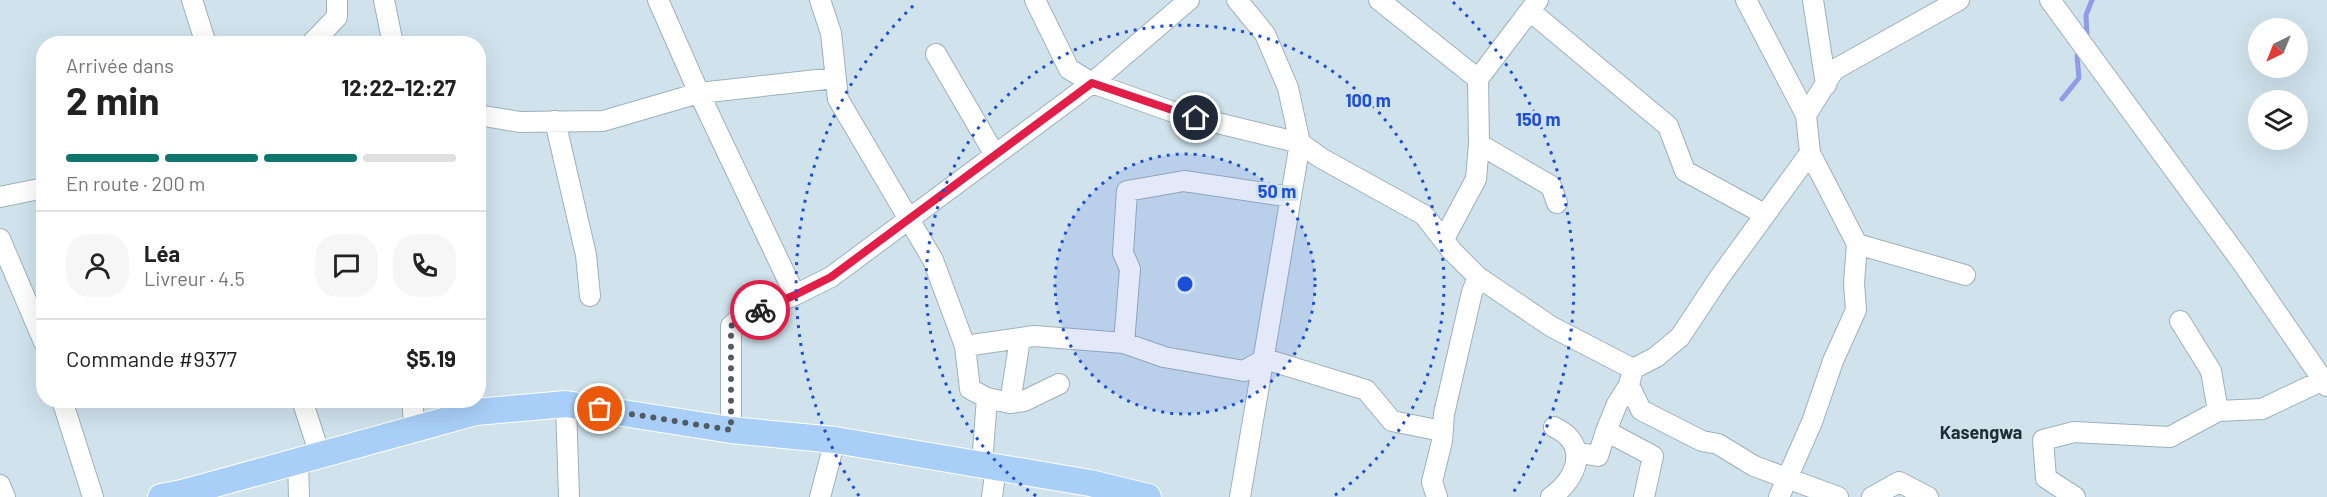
<!DOCTYPE html>
<html lang="fr">
<head>
<meta charset="utf-8">
<style>
	body { margin:0; font-family:Barlow,sans-serif; background:#f6f6f6; color:#222; height:100vh; display:flex; flex-direction:column; font-size:22px; white-space:nowrap }
	* { box-sizing:border-box; margin:0 }
	p { font-size:20px; color:#767676 }
	.icon { flex:none; width:33px; height:33px; fill:none; stroke:currentColor; stroke-width:2; stroke-linecap:round; stroke-linejoin:round }
	.map { position:relative; flex:1; overflow:hidden }
	.sheet { position:absolute; left:36px; top:36px; width:450px; height:372px; display:flex; flex-direction:column; background:#fff; border-radius:24px; box-shadow:0 6px 24px #0002 }
	.sheet>* { flex:none }
	.needle { width:39px; rotate:223deg }
	.tools { position:absolute; left:2248px; top:18px; display:grid; gap:12px }
	.tools a { display:grid; place-items:center; width:60px; height:60px; border-radius:50%; background:#fff; box-shadow:0 6px 24px #0002; font-size:30px }
	.pin { position:absolute; display:grid; place-items:center; width:51px; height:51px; color:#fff; margin:-26px; border:3px solid #fff; border-radius:50%; box-shadow:0 2px 6px #0007 }
	.courier { position:absolute; display:grid; place-items:center; width:60px; height:60px; margin:-30px; border:4px solid #e11d48; border-radius:50%; background:#fff; color:#222; box-shadow:0 2px 8px #0007 }
	.headline em { font-style:normal; font-weight:700 }
	.headline div { display:flex; flex-direction:column-reverse }
	.headline { display:flex; align-items:center; justify-content:space-between; height:102px; padding:0 30px }
	h1 { font-size:39px; font-weight:700; line-height:45px }
	.bar { display:grid; grid-template-columns:repeat(4,1fr); gap:9px 6px; align-content:center; height:72px; padding:0 30px }
	.bar i { height:8px; border-radius:4px; background:#e0e0e0 }
	.bar .selected { background:#0f766e }
	.bar p { grid-column:span 4 }
	.line { display:flex; align-items:center; gap:15px; padding:0 30px; border-top:2px solid #e0e0e0 }
	.line div { flex:1 }
	.round { display:grid; place-items:center; flex:none; width:63px; height:63px; border-radius:24px; background:#f6f6f6 }
	.map>svg:first-child { display:block }
</style>
</head>
<body>
<div class="map">
<svg width="2327" height="497" viewBox="0 0 2327 497">
	<rect width="100%" height="100%" fill="#d0e3ed"/>
	<g fill="none" stroke-linecap="round" stroke-linejoin="round">
		<path stroke="#8e9cea" stroke-width="5" d="M2087,36L2086,15L2092,0
			M2062,99L2079,78L2077,56"/>
		<g stroke="#9eb1ba" stroke-width="22">
			<path id="minor" d="M192,0L206,44
				M384,0L393,44
				M658,0L699,93L795,295
				M820,0L831,33L838,99L933,260L965,346L970,389L987,398L982,464
				M1035,0L1069,69L1092,83L1176,113L1300,143L1321,158L1424,215L1452,251L1478,277L1552,327L1633,369
				M1237,0L1265,34L1288,88L1300,143L1240,497
				M1379,0L1478,79
				M1746,0L1806,115L1810,153L1857,244L1854,283L1856,310L1833,361L1812,422L1779,497
				M1813,0L1826,85
				M2050,0L2244,265L2327,386
				M1530,11L1668,126L1685,171L1764,214
				M311,44L337,17V0
				M936,54L995,155
				M478,115L520,122L603,121L699,93L835,78
				M1806,115L1834,70L1959,0
				M555,121L586,255L590,296
				M1479,144L1551,186L1557,203
				M1810,153L1719,278L1680,337L1656,357L1633,369L1629,385L1641,410L1702,441L1718,444L1754,466L1838,497
				M0,197L44,188
				M0,239L44,342
				M1444,239L1476,179L1479,144L1478,79L1538,0
				M1857,244L1965,275
				M2180,321L2211,371L2218,411
				M1124,343L1130,269L1123,253L1127,191L1184,181L1291,197
				M965,346L1034,336L1124,343L1164,357L1244,371L1265,359L1366,390L1392,421L1442,431
				M1629,385L1617,404L1606,431L1653,456L1644,497
				M987,398L1010,403L1024,401L1059,384
				M62,400L93,497
				M302,400L320,455
				M412,400L415,431
				M1010,403L1020,339
				M566,404L569,497
				M731,430V326L740,318L795,295L831,277L1092,83L1189,0
				M1576,459L1580,453L1598,456L1606,431
				M298,461L299,497
				M0,485L5,497
				M820,497L835,440
				M992,497L996,467
				M1437,497L1432,482L1442,441L1444,414L1472,292L1478,277
				M1551,497C1578,478 1590,444 1554,427
				M1872,497L1899,482L1928,497
				M2075,497L2046,478L2043,440L2074,432L2170,437L2218,411L2262,409L2323,380"/>
		</g>
		<g stroke="#fff" stroke-width="28">
			<path id="major" d="M161,497L182,493L476,412L566,404L731,430L835,440L1090,483L1148,497"/>
		</g>
		<use href="#minor" stroke="#fff" stroke-width="20"/>
		<use href="#major" stroke="#a9cff9" stroke-width="26"/>
	</g>
	<g fill="none" stroke-linecap="round" stroke-linejoin="round">
		<path stroke="#515c62" stroke-width="6" stroke-dasharray="0 10.8" d="M600,409L731,430V326L740,318L760,310"/>
		<path stroke="#e11d48" stroke-width="8" d="M760,310L795,295L831,277L1092,83L1196,118"/>
	</g>
	<circle cx="1185" cy="284" r="130" fill="#1d4ed8" fill-opacity=".12"/>
	<g fill="none" stroke="#1d4ed8" stroke-width="3" stroke-dasharray="3 6">
		<circle cx="1185" cy="284" r="130"/>
		<path d="M1036 496A259 259 0 1 1 1334 496"/>
		<path d="M859 496A389 389 0 0 1 917 2M1453 2A389 389 0 0 1 1511 496"/>
	</g>
	<g text-anchor="middle" stroke-width="6" stroke-linejoin="round" paint-order="stroke">
		<g font-size="18" font-weight="bold" fill="#202f36" stroke="#d0e3ed">
			<text x="1981" y="439">Kasengwa</text>
		</g>
	</g>
	<circle cx="1185" cy="284" r="9" fill="#1d4ed8" stroke="#d0e3ed" stroke-width="3"/>
	<g font-size="18" text-anchor="middle" font-weight="bold" fill="#1d4ed8" stroke="#d0e3ed" stroke-width="6" stroke-linejoin="round" paint-order="stroke">
		<text x="1368" y="107">100 m</text>
		<text x="1538" y="126">150 m</text>
		<text x="1277" y="198">50 m</text>
	</g>
</svg>
<div class="tools">
<a><svg class="needle" viewBox="-14 -14 28 28"><path d="M0-13l5 13h-10z" fill="#e53935"/><path d="M0 13l5-13h-10z" fill="#767676"/></svg></a>
<a><svg class="icon" aria-label="layers" viewBox="0 0 24 24"><path d="M12 4l9 5-9 5-9-5zM3 14l9 5 9-5"/></svg></a>
</div>
<div class="pin" style="left:600px;top:409px;background:#ea580c"><svg class="icon" aria-label="bag" viewBox="0 0 24 24"><path d="M5 8h14l-1 12H6zM9 8a3 3 0 0 1 6 0"/></svg></div>
<div class="pin" style="left:1196px;top:118px;background:#1f2937"><svg class="icon" aria-label="home" viewBox="0 0 24 24"><path d="M3 11l9-7 9 7M6 9v11h12V9"/></svg></div>
<div class="courier" style="left:760px;top:310px"><svg class="icon" aria-label="bike" viewBox="0 0 24 24"><circle cx="6" cy="16" r="4"/><circle cx="18" cy="16" r="4"/><path d="M6 16l4-8h5l3 8M10 8l3 8H6M13 5h3"/></svg></div>
<section class="sheet">
<div class="headline"><div><h1>2 min</h1><p>Arrivée dans</p></div><em>12:22–12:27</em></div>
<div class="bar"><i class="selected"></i><i class="selected"></i><i class="selected"></i><i></i><p>En route · 200 m</p></div>
<div class="line" style="height:108px"><a class="round"><svg class="icon" aria-label="person" viewBox="0 0 24 24"><circle cx="12" cy="8" r="4"/><path d="M4 21q1-7 8-7t8 7"/></svg></a><div><b>Léa</b><p>Livreur · 4.5</p></div><a class="round"><svg class="icon" aria-label="chat" viewBox="0 0 24 24"><path d="M4 5h16v11H9l-5 4z"/></svg></a><a class="round"><svg class="icon" aria-label="phone" viewBox="0 0 24 24"><path d="M5 4h4l2 5-3 2q2 4 5 5l2-3 5 2v4C11 20 4 13 5 4z"/></svg></a></div>
<div class="line" style="height:78px"><div>Commande #9377</div><b>$5.19</b></div>
</section>
</div>
</body>
</html>
